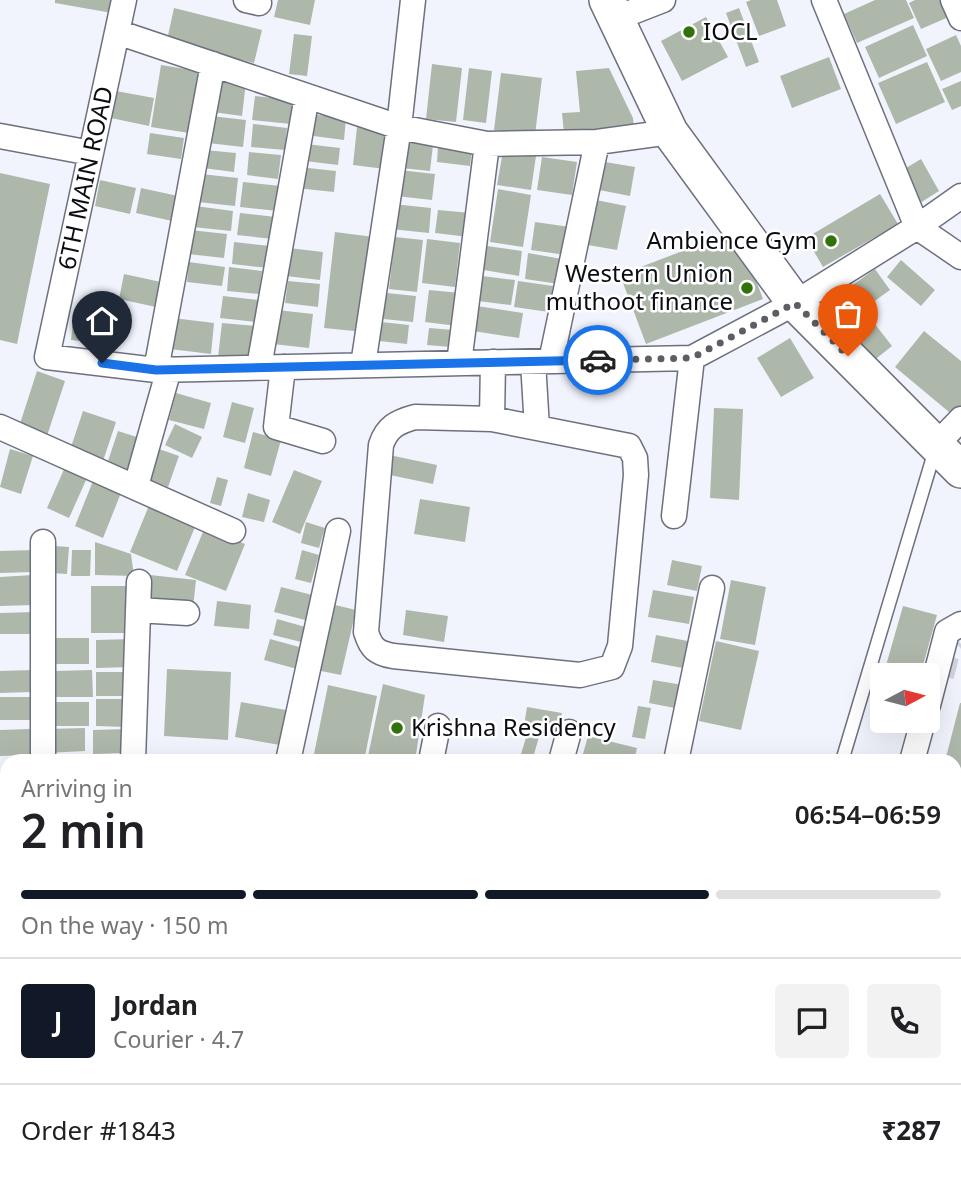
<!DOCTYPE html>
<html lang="en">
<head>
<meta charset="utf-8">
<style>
	body { margin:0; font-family:"Noto Sans",sans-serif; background:#f2f2f2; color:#202124; height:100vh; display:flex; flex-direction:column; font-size:26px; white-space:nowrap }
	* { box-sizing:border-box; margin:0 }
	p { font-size:23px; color:#757577 }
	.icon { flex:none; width:38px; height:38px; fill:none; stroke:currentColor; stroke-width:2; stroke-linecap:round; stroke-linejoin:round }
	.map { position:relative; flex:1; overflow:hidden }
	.details { position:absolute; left:0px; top:754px; width:962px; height:436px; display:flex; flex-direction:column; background:#fff; border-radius:21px 21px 0 0; box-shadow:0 7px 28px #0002 }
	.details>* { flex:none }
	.needle { width:46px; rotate:83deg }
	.fabs { position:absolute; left:870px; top:663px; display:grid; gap:14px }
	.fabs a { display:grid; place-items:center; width:70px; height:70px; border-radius:7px; background:#fff; box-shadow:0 7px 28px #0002; font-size:35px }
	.pin { position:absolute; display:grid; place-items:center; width:60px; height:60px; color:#fff; margin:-72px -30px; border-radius:50% 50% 50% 0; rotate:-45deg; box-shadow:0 0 7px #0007 }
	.pin .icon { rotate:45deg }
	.courier { position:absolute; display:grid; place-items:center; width:70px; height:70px; margin:-35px; border:5px solid #1a73e8; border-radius:50%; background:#fff; color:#222; box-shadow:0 2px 9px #0007 }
	.overview em { font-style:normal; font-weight:600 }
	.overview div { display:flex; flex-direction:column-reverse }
	.overview { display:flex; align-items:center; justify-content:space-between; height:119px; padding:0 21px }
	h1 { font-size:46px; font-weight:600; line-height:52px }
	.bar { display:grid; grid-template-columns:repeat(4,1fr); gap:10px 7px; align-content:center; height:84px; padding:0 21px }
	.bar i { height:9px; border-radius:5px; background:#e0e0e0 }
	.bar .active { background:#111827 }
	.bar p { grid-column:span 4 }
	.line { display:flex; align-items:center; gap:18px; padding:0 21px; border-top:2px solid #e0e0e0 }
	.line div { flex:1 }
	.round { display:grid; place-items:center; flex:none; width:74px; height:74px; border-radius:7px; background:#f2f2f2 }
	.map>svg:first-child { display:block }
</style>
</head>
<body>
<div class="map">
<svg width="961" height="1189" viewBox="0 0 961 1189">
	<rect width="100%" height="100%" fill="#f2f4fd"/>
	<path fill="#aeb8aa" d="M55,0H115L112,13L55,3Z
		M278,0H315L310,25L274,17Z
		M751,0H777L786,26L759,36L746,2Z
		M875,0H906L914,18L857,43L844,14Z
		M915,0H944L951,16L921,29L909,3Z
		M174,8L262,30L254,63L167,40Z
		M739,8L759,62L746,67L726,13Z
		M706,17L728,57L682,81L661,41Z
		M913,25L927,56L879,78L865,47Z
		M294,34L312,36L307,76L289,74Z
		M956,35L961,46V72L941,81L926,49Z
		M829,57L841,89L792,108L780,76Z
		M927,62L945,102L896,124L878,83Z
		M432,64L462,68L456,122L426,119Z
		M161,65L199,71L189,133L151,127Z
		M469,68L492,71L486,123L463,120Z
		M609,68L633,118L634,128L564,133L562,113L580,112L576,71Z
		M501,73L542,78L535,135L494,130Z
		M216,79L246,82L242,116L212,112Z
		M961,81V106L952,110L942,89Z
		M116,91L154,98L149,126L111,118Z
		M255,96L293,100L291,124L252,120Z
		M308,114L346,118L344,140L306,135Z
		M211,116L246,120L243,147L208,143Z
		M253,124L287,128L285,150L251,147Z
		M357,127L389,130L385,169L353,165Z
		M150,133L184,138L181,159L147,154Z
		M405,142L433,145L430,171L402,168Z
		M306,144L340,148L338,165L305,161Z
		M438,146L472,150L470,166L437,162Z
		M205,150L236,153L234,172L203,168Z
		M503,151L536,156L531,190L497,185Z
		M249,152L281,155L278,179L247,175Z
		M542,157L577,162L572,195L537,190Z
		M921,159L939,191L920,203L901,171Z
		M599,161L635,167L630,196L594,189Z
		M299,167L336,171L334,192L296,188Z
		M399,170L435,174L432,200L396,196Z
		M0,173L50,184L17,344L0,340Z
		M201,174L238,178L235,206L198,202Z
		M100,180L136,188L130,214L95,206Z
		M243,182L281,186L278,211L240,207Z
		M141,188L178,196L172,221L136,213Z
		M498,189L531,195L523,247L490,242Z
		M880,194L898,224L823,267L806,238Z
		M596,200L626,206L617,250L588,245Z
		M393,204L431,208L429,233L391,229Z
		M195,206L233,211L231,231L193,227Z
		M438,210L471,213L469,237L435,233Z
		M240,213L276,217L273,239L237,235Z
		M535,222L570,227L566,255L531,250Z
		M190,230L227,234L224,258L188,254Z
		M737,230L763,299L646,344L620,275Z
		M335,232L374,237L364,332L324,328Z
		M395,237L423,240L417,292L389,289Z
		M427,239L460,243L455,287L422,283Z
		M234,242L270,246L268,268L232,264Z
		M487,246L522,251L519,276L484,270Z
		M289,248L323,252L320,280L286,276Z
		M528,253L562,259L559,284L525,279Z
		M901,260L935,290L921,306L887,277Z
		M189,262L225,267L222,286L187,282Z
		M229,267L262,271L259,294L227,291Z
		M875,269L890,290L844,323L829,302Z
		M124,274L161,282L156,307L119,299Z
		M482,276L515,280L511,305L478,301Z
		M288,281L320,284L318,307L285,303Z
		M518,281L553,286L549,312L514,307Z
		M429,290L461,293L457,326L425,322Z
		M377,292L416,296L413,322L374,318Z
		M223,296L259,300L257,322L220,318Z
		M477,306L523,313L519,338L473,331Z
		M277,310L313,314L309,348L273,344Z
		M74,314L111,318L108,344L71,340Z
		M867,314L892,346L867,366L842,334Z
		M173,318L214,323L211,354L170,349Z
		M381,322L409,325L407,344L379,341Z
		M222,323L256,326L253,360L218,357Z
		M429,328L453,330L451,347L427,345Z
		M924,331L961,361V410L955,417L895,367Z
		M790,338L814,378L781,397L757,358Z
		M37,371L65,381L46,439L18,430Z
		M176,393L211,403L204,429L169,420Z
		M232,402L254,408L245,443L223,437Z
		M714,408L743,409L739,500L710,498Z
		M83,411L116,422L103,461L70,450Z
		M175,424L202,437L192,458L165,445Z
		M118,431L143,439L132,472L107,464Z
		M253,432L281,440L271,476L244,468Z
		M10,449L33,456L21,494L0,487Z
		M159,449L179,456L168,487L147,479Z
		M389,455L437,465L433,484L385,474Z
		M65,467L87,478L69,518L47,508Z
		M294,470L322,481L300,534L272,522Z
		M217,477L228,480L221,506L210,503Z
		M93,481L121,493L103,538L75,526Z
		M248,493L270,500L264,522L242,517Z
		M420,499L470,507L465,542L414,534Z
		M150,503L197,522L177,571L130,552Z
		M306,522L325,528L319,548L301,543Z
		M205,527L245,544L226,591L185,575Z
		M95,542L131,554L134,576L95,575Z
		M54,546L69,547L67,574L51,573Z
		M33,550V572L0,573V551Z
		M72,550H91L90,576H71Z
		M302,550L319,555L311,583L295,579Z
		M672,560L702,566L697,591L667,585Z
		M33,575L34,605L0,606V577Z
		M150,575L196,580L193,608L147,603Z
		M731,580L766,587L755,645L720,639Z
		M91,586H128V633H91Z
		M281,587L316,596L309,621L274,612Z
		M653,590L694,597L689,624L648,617Z
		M217,601L251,605L249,629L214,626Z
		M331,604L356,610L341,675L316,670Z
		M903,606L937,615L920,676H883Z
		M406,610L448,616L444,642L403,635Z
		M34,612V634H0V613Z
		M277,619L309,628L305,643L273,635Z
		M656,635L693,642L688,669L651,662Z
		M53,638H89V664H53Z
		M133,639V667L96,668V640Z
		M270,639L303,648L297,669L264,660Z
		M716,641L759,651L741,730L699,721Z
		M167,669L231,672L228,740L164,736Z
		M32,670V692L0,693V671Z
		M92,670L93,697H55V671Z
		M96,672H128V696H96Z
		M653,680L689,686L685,710L649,703Z
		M383,684L425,695L415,761H367Z
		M328,685L377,696L364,761L314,754Z
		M0,697H31V720H0Z
		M96,699H126V727L96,726Z
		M54,702H89V726H54Z
		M241,702L286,710L280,745L235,737Z
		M960,703H961V831L956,829V761H945Z
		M638,706L651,708L645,739L632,737Z
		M527,707L562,713L558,737L523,732Z
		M85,728V751L46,753V729Z
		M30,729L31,755L0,756V730Z
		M126,729V753L93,754V730Z
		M527,734L539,737L532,761H519Z
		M588,736L637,748L634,761H581Z
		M0,787H7V814L0,815Z
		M0,818L7,819V846L0,845Z
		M956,881L961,882V1008L956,1007Z
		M0,945L7,946V990L0,989Z
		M0,1031L7,1032V1068H0Z
		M1,1147L7,1148V1183H25V1189H0Z
		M28,1183H53V1189H28Z
		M55,1183H82V1189H55Z
		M84,1183H113L112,1189H84Z
		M116,1183H172V1189H116Z
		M312,1183H348L347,1189H311Z
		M388,1183H447L446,1189H388Z
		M548,1183H583L582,1189H547Z
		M588,1183H622L621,1189H587Z
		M653,1183H681L679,1189H652Z
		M688,1183H711L710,1189H686Z
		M909,1183H945L944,1189Z"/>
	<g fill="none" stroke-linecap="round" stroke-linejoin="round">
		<path stroke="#d0d1da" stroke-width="24" stroke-dasharray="24 12" stroke-linecap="butt" d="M942,676L947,656L961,644"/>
		<g stroke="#6e707e" stroke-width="15">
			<path id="lane" d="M842,761L935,450"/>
		</g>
		<g stroke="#6e707e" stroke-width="27">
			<path id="street" d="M124,0L47,357L156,370L692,358L795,303L917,227L961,196
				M246,0L259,3
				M824,0L917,227L961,257
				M953,0L961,18
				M617,18L663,0
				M117,32L399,127L487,144L597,142L670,132
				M0,136L91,153
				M551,361L597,142
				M533,362L537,428
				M459,363L487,144
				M363,365L399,127L413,0
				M259,367L307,96
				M283,367L276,427L323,441
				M156,370L213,64
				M415,417L492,419L629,446L635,458L636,475L620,646L612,667L580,675L393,656C376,653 371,648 366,632L381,445C387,427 397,422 415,417Z
				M492,419L493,362
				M0,427L233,531
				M936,445L961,419
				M136,486L169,369
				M674,516L692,358
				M43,542V761
				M138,610L187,613
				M928,705L947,632L961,624
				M133,761L139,582
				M288,761L338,531
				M431,761L438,726
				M561,761L569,732
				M676,761L712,588
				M912,761L923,721
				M956,854L961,855
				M0,857H7
				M956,872L961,874
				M0,1008H7
				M956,1021L961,1022
				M956,1052L961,1053
				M0,1122L7,1123
				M857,1183L879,1189
				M244,1189L245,1183
				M359,1189L360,1183
				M510,1189L511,1183
				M634,1189L635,1183"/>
		</g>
		<g stroke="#6e707e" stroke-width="38">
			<path id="secondary" d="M607,0L670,132L795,303L961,470"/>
		</g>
		<use href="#lane" stroke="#fff" stroke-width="12"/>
		<use href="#street" stroke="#fff" stroke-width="24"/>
		<use href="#secondary" stroke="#fff" stroke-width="35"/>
	</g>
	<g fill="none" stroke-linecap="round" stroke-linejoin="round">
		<path stroke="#5c5e64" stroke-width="7" stroke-dasharray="0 12.6" d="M598,360L692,358L795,303L848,356"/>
		<path stroke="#1a73e8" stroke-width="9" d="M102,363L156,370L598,360"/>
	</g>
	<g fill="#31720b" stroke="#fff" stroke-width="2.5">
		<circle cx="689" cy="32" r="7"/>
		<circle cx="831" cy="241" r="7"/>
		<circle cx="747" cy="288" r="7"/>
		<circle cx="397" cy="728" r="7"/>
	</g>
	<g text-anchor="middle" stroke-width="5" stroke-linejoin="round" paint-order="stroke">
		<g font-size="24" fill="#0c0d12" stroke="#fff" text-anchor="start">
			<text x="703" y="40">IOCL</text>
			<text x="817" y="249" text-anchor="end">Ambience Gym</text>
			<text x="733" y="282" text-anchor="end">Western Union<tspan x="733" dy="28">muthoot finance</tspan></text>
			<text x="411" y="736">Krishna Residency</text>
		</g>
		<g font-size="24" fill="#0c0d12" stroke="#fff">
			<text transform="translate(86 178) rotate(-78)" y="8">6TH MAIN ROAD</text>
		</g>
	</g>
</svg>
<div class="fabs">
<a><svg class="needle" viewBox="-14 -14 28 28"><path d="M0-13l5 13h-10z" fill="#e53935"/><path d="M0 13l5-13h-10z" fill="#757577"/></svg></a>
</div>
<div class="pin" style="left:848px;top:356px;background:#ea580c"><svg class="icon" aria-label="bag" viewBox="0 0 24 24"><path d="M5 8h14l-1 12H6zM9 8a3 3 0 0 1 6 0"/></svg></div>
<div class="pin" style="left:102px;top:363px;background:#1f2937"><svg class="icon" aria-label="home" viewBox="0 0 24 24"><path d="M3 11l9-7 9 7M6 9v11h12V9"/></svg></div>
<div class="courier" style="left:598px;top:360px"><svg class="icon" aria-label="car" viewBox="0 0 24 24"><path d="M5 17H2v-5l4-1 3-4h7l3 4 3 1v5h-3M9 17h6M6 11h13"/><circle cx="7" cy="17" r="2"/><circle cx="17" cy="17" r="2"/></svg></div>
<section class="details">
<div class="overview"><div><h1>2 min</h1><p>Arriving in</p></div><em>06:54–06:59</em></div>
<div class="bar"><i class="active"></i><i class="active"></i><i class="active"></i><i></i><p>On the way · 150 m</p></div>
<div class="line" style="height:126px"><b class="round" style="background:#111827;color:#fff">J</b><div><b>Jordan</b><p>Courier · 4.7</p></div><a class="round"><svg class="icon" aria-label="chat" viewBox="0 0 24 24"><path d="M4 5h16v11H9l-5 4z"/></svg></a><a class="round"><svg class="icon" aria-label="phone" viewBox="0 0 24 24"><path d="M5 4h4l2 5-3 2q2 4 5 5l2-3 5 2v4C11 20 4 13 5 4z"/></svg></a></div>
<div class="line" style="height:91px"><div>Order #1843</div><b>₹287</b></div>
</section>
</div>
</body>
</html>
